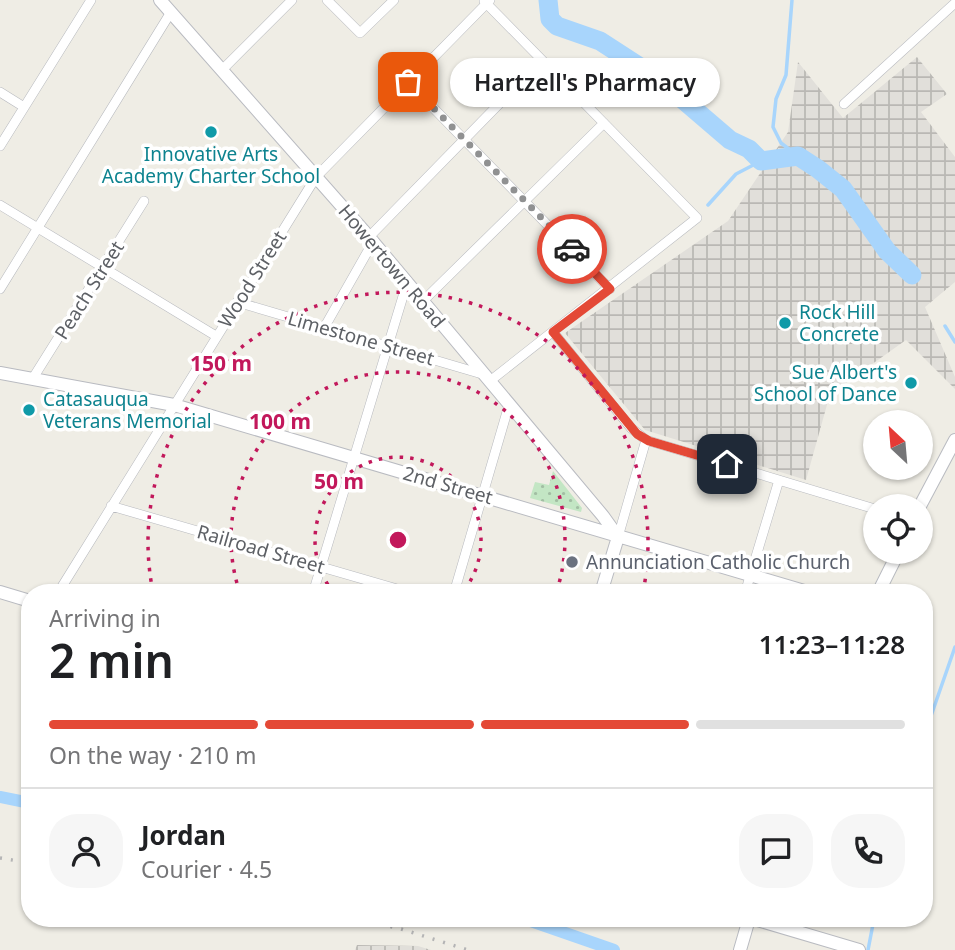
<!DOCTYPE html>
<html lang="en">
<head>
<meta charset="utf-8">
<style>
	body { margin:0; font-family:"Noto Sans",sans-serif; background:#f6f6f6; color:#202124; height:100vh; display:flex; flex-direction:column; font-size:26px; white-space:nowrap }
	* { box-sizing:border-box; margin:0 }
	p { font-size:23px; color:#757577 }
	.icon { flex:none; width:38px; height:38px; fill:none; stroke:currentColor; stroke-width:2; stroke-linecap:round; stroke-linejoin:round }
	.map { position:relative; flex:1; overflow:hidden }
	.drawer { position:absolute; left:21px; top:584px; width:912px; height:343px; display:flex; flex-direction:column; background:#fff; border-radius:28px; box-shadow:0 2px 5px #0004 }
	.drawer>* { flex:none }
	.needle { width:46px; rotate:334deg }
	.fabs { position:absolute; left:863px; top:410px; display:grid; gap:14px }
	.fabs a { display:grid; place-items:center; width:70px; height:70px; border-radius:50%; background:#fff; box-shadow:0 2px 5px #0004; font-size:35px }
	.pin { position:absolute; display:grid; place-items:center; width:60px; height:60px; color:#fff; margin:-30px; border-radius:14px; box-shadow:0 4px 10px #0006 }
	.courier { position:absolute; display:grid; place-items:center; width:70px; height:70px; margin:-35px; border:5px solid #e44936; border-radius:50%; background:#fff; color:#222; box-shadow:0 2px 9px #0007 }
	.bubble { position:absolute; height:49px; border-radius:24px; background:#fff; box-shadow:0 2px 5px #0004; font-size:23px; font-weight:600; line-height:49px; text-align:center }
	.overview em { font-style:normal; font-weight:600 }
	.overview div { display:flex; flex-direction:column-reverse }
	.overview { display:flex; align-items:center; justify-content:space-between; height:119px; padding:0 28px }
	h1 { font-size:46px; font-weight:600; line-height:52px }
	.bar { display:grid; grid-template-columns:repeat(4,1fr); gap:10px 7px; align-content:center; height:84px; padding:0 28px }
	.bar i { height:9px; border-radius:5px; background:#e0e0e0 }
	.bar .active { background:#e44936 }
	.bar p { grid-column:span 4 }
	.line { display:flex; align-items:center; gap:18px; padding:0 28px; border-top:2px solid #e0e0e0 }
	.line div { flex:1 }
	.round { display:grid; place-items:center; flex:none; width:74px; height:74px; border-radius:28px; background:#f6f6f6 }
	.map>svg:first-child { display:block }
</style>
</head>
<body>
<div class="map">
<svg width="955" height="950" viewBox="0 0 955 950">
	<defs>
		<pattern id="industrial-grid" width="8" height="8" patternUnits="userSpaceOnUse" patternTransform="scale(1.75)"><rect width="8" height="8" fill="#e1dfda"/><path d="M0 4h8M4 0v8" fill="none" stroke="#bab8b4"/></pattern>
		<pattern id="grass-dots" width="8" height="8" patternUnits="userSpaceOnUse" patternTransform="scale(1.75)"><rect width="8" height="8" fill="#c3e6c4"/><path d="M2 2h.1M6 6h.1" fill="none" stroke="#a2bea3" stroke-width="1.8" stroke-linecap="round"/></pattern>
	</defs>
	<rect width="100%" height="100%" fill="#efede5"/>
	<path fill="url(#industrial-grid)" d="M917,57L947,94L921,112L955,157V282L925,307L955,377V389L906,340L830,394L806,480L645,430L565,333L728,221L788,132L798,62L843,118Z
		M357,945L418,946L431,950H355Z"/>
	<path fill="url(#grass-dots)" d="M553,471L582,508L581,512L530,498L535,482L549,485Z"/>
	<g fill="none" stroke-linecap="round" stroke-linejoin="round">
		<path stroke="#a8d5fc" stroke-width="3.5" d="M792,0L786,75L776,99L773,127L781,143L798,156
			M708,205L736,174L761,161
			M945,326L955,342
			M924,736L955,647
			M868,950L874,919"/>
		<path stroke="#a8d5fc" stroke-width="12" d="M0,797L30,803
			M525,919L614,950"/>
		<path stroke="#a8d5fc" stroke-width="19" d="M548,0L550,19L557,26L600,41L637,65L674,92L730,140L749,149L761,161L798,156L818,169L843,189L887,251L912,275"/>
		<g stroke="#b8babf" stroke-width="10">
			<path id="street" d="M327,0L360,33L394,0
				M484,1L697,218L490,381
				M222,70L292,0
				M408,82L610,289
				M0,92L24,107
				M844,104L955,3
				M0,146L91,0
				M0,205L216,336
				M369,237L542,60
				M0,289L171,12
				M423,301L604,123
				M237,302L482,374
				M324,328L373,242
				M553,332L631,428L646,440L875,509
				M33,378L144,201
				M111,506L411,593
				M618,537L646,440
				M58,593L316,177L490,0
				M313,593L407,283
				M454,593L509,405
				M745,593L779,480"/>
		</g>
		<g stroke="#b9bbc1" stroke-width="14">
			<path id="secondary" d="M160,0L369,237L603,516L618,537L601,593
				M0,373L174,405L811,593
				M920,506L955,440
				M0,592L30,601
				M878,593L899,551
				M754,919L859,950
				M740,950L749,919"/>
		</g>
		<use href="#street" stroke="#fff" stroke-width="9"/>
		<use href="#secondary" stroke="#fff" stroke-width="12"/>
		<path stroke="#b4b4b5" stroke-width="3.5" stroke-dasharray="2 9" stroke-linecap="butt" d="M0,858L30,863
			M347,919L398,928L468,950"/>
	</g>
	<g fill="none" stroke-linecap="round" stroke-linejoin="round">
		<path stroke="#909192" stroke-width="7" stroke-dasharray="0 12.6" d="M408,82L572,249"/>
		<path stroke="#e44936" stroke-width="9" d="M572,249L610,289L553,332L637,434L649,441L727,464"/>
	</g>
	<g fill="none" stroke="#c2185b" stroke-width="3.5" stroke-dasharray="3.5 7">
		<path d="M334 593A83 83 0 1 1 462 593"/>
		<path d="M240 593A167 167 0 1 1 556 593"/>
		<path d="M153 592A250 250 0 1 1 643 592"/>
	</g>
	<g fill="#0f9aa8" stroke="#fff" stroke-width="2.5">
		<circle cx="211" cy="132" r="7"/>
		<circle cx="785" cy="323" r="7"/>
		<circle cx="911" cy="383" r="7"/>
		<circle cx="29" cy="410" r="7"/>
	</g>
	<circle fill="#6b7280" stroke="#fff" stroke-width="2.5" cx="572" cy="562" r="7"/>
	<g text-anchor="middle" stroke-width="7" stroke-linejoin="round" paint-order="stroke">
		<g font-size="19" fill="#0d838f" stroke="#fff" text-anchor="start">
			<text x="211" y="161" text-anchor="middle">Innovative Arts<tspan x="211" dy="22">Academy Charter School</tspan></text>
			<text x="799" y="319">Rock Hill<tspan x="799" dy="22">Concrete</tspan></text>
			<text x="897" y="379" text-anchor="end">Sue Albert's<tspan x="897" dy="22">School of Dance</tspan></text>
			<text x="43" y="406">Catasauqua<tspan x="43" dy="22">Veterans Memorial</tspan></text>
		</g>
		<g font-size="19" fill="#5d6065" stroke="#fff">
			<text transform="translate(392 266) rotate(50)" y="7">Howertown Road</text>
			<text transform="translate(252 279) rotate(-58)" y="7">Wood Street</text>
			<text transform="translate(89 290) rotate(-58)" y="7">Peach Street</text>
			<text transform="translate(361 338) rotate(16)" y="7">Limestone Street</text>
			<text transform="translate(448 485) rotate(16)" y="7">2nd Street</text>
			<text transform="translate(261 549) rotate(16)" y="7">Railroad Street</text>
		</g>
		<g font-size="19" fill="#5b616d" stroke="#fff" text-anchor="start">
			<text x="586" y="569">Annunciation Catholic Church</text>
		</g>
	</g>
	<circle cx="398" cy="540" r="10" fill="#c2185b" stroke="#fff" stroke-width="3.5"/>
	<g font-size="21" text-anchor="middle" font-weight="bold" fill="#c2185b" stroke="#fff" stroke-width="7" stroke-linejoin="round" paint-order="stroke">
		<text x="221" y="371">150 m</text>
		<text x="280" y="429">100 m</text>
		<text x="339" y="489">50 m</text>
	</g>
</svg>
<div class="fabs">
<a><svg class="needle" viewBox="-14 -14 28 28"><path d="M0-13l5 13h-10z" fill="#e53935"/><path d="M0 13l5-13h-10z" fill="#757577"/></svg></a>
<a><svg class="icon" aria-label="locate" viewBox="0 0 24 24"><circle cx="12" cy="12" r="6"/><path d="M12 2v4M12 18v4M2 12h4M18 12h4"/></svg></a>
</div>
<div class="pin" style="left:408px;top:82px;background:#ea580c"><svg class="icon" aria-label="bag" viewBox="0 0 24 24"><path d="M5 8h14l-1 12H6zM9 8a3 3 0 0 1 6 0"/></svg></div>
<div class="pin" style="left:727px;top:464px;background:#1f2937"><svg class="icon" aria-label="home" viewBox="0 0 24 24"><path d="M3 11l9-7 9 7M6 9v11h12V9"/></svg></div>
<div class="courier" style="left:572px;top:249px"><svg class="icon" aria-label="car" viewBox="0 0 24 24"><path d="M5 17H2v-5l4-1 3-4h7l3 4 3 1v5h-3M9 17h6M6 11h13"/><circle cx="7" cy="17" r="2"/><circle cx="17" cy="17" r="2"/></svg></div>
<div class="bubble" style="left:450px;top:58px;width:270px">Hartzell's Pharmacy</div>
<section class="drawer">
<div class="overview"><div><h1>2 min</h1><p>Arriving in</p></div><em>11:23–11:28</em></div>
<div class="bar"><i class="active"></i><i class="active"></i><i class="active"></i><i></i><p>On the way · 210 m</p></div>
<div class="line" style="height:126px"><a class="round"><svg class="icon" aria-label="person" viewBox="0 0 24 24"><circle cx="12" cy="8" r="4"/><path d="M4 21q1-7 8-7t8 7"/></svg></a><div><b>Jordan</b><p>Courier · 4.5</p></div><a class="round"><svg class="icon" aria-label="chat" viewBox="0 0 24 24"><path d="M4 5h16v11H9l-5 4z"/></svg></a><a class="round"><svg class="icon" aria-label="phone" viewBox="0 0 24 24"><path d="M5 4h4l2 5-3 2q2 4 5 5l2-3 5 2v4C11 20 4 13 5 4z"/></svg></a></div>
</section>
</div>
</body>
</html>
